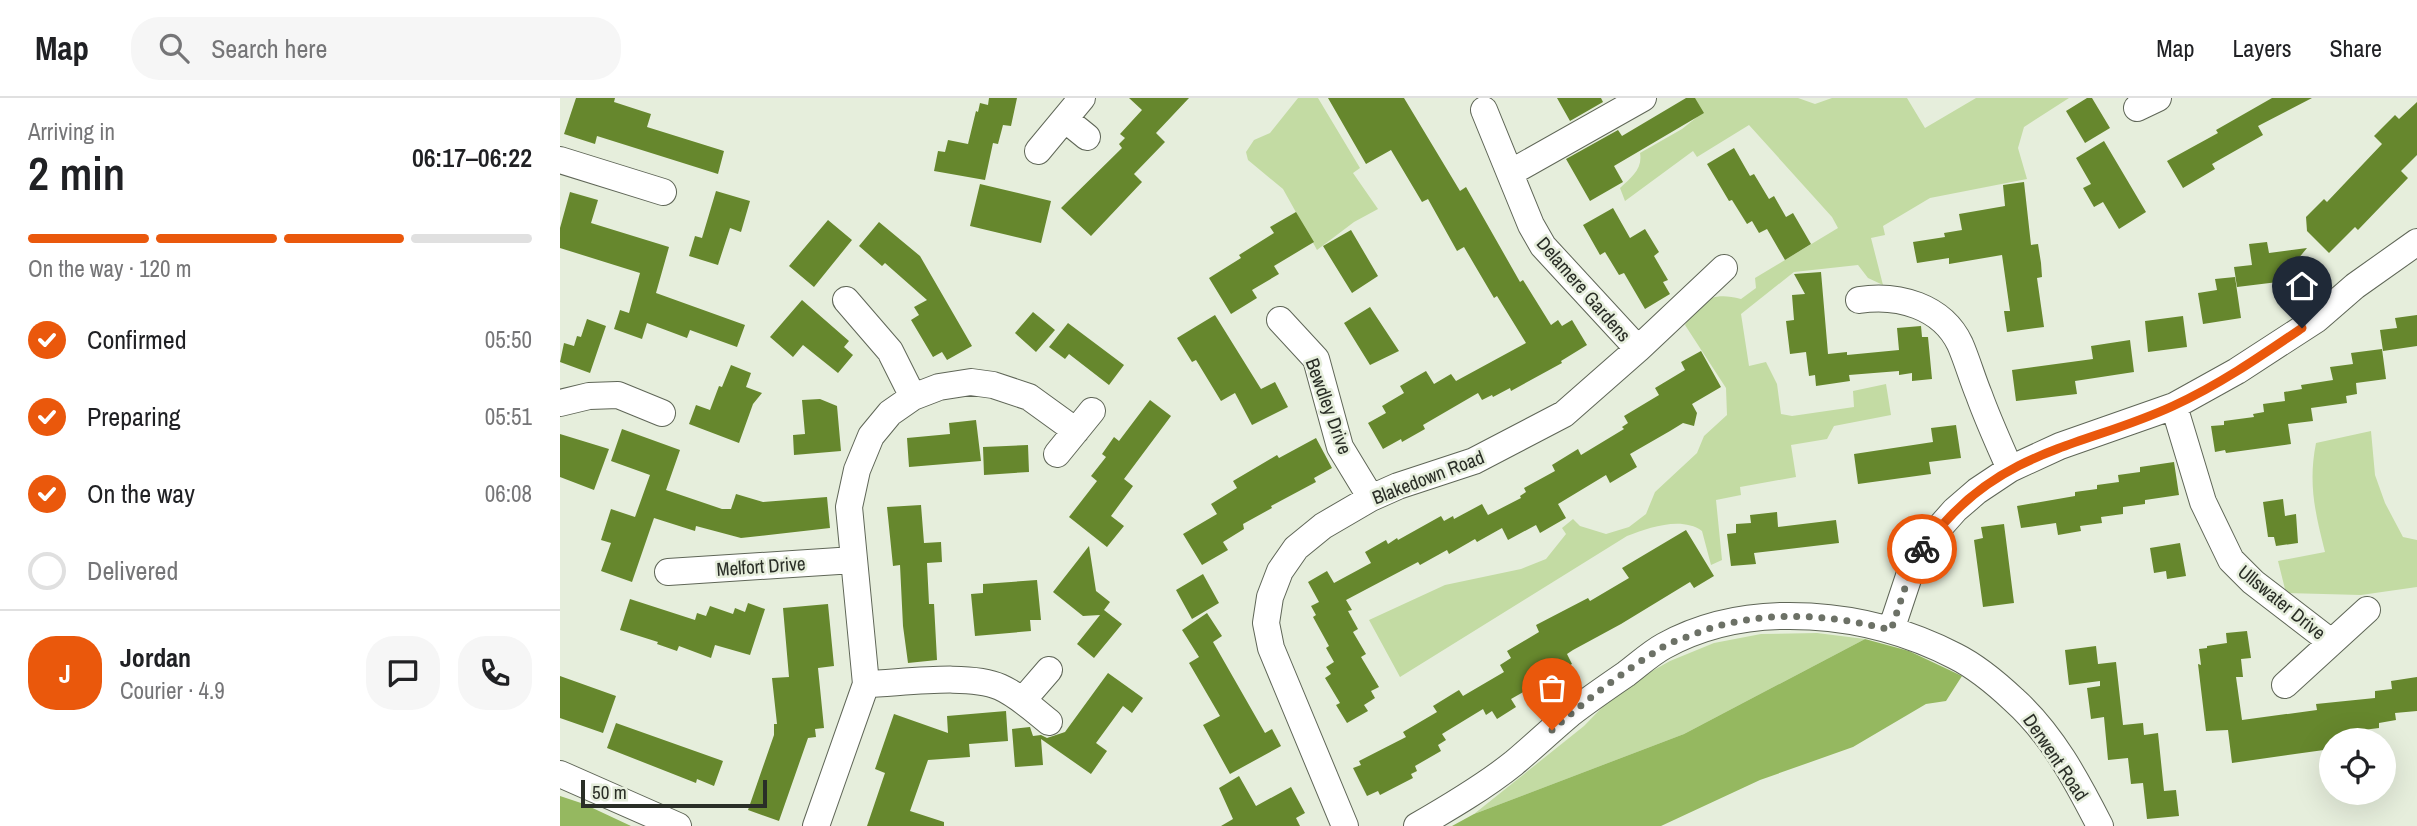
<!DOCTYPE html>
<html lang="en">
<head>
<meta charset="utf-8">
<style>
	body { margin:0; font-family:"Archivo Narrow",sans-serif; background:#f6f6f6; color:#202124; height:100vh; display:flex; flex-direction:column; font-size:26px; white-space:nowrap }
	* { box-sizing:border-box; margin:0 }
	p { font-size:23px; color:#757577 }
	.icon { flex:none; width:38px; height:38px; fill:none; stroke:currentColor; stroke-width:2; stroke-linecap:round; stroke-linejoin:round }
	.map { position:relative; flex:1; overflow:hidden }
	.details { display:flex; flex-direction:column; background:#fff; width:560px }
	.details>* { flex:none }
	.controls { position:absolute; left:1759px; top:630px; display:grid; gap:14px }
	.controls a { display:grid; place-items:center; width:77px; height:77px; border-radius:50%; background:#fff; box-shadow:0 7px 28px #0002; font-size:35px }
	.scale { position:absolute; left:21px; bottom:18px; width:186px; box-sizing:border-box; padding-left:7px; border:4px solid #2a2e27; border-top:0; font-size:19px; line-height:24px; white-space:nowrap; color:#2a2e27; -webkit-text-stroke:5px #e6eedc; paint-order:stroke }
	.pin { position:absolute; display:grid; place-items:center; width:60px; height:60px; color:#fff; margin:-72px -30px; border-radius:50% 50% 50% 0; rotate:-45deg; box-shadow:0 0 7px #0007 }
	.pin .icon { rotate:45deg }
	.courier { position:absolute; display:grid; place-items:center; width:70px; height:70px; margin:-35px; border:5px solid #ea580c; border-radius:50%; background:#fff; color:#222; box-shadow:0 2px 9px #0007 }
	.headline em { font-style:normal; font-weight:600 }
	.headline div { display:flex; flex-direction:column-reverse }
	.headline { display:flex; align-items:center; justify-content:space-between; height:119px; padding:0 28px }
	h1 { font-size:46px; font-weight:600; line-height:52px }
	.bar { display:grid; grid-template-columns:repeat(4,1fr); gap:10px 7px; align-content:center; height:84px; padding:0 28px }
	.bar i { height:9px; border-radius:5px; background:#e0e0e0 }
	.bar .active { background:#ea580c }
	.bar p { grid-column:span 4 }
	.line { display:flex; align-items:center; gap:18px; padding:0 28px; border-top:2px solid #e0e0e0 }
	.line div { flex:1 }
	.round { display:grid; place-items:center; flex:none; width:74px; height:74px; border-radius:28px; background:#f6f6f6 }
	ol { padding:0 28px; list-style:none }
	li { display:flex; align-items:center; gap:21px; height:77px }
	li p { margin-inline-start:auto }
	li .icon { padding:7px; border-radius:50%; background:#ea580c; color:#fff; stroke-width:4 }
	li:last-child { color:#757577 }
	li i { width:38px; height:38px; border:4px solid #e0e0e0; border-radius:50% }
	header { display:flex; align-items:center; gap:42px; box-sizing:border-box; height:98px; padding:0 35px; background:#fff; border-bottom:2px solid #e0e0e0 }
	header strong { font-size:33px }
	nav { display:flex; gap:38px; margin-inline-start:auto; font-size:24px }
	.search { width:490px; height:63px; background:#f6f6f6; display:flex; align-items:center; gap:18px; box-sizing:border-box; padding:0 24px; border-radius:28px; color:#757577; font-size:26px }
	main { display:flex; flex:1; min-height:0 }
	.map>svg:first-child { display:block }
</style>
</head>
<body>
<header>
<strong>Map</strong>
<div class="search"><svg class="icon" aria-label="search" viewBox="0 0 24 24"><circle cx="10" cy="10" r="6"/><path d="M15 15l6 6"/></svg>Search here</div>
<nav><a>Map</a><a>Layers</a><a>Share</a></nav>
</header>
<main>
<section class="details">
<div class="headline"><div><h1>2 min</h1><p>Arriving in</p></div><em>06:17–06:22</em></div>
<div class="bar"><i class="active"></i><i class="active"></i><i class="active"></i><i></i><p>On the way · 120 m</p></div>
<ol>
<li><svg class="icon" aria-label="check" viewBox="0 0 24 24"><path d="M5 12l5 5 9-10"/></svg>Confirmed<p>05:50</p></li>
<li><svg class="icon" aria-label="check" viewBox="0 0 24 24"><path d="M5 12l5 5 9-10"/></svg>Preparing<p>05:51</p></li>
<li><svg class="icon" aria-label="check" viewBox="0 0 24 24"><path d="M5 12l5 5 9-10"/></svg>On the way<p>06:08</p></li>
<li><i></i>Delivered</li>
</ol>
<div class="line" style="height:126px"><b class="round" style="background:#ea580c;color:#fff">J</b><div><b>Jordan</b><p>Courier · 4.9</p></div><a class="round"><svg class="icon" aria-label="chat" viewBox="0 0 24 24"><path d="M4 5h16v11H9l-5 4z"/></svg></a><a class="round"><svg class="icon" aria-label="phone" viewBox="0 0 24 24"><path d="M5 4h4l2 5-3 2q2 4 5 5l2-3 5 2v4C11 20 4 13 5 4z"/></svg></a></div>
</section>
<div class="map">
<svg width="1857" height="728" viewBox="0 0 1857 728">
	<rect width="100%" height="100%" fill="#e6eedc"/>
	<path fill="#c3dba3" d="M738,0H758L800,70L793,75L818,111L794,124L757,152L723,91L688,62L686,54L694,42L710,35Z
		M1127,0H1238L1255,6L1272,0H1347L1365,30L1416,0H1509L1464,29L1458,50L1467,81L1370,100L1323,128L1325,137L1311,140L1323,187L1308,180L1298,167L1234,174L1181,216L1189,268L1206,264L1217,286L1221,316L1232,318L1294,309L1293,293L1326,286L1331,317L1274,328L1267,341L1231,347L1236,379L1180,389L1181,397L1156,402L1162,462L1151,467L1142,433C1121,418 1089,430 1067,438L840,579L809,522L885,487L961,471L986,461L1006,436L1002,430L1013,421L1020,428L1046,436L1069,429L1086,416L1095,394L1137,355L1144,338L1167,317L1166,290L1125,227C1140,202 1152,193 1181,201L1196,190L1195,180L1278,130L1272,119L1189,27L1137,59L1133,53L1065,103L1060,90C1071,80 1083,71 1080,55L1122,31L1137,19Z
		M1811,333L1815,377L1825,405L1843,439L1857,442V489L1801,497L1726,495L1718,463L1765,454C1755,414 1748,386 1756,345Z
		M1257,535L1305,541L1124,636L914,716L1024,628L1060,591L1110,563L1154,545L1201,536Z"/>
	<path fill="#95b860" d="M1305,541L1349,553L1402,578L1386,603L1366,606L1293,649L1200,682L1101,728H892L914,716L1124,636Z
		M0,698L24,706L71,728H0Z"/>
	<path fill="#66872d" d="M16,0H55L54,4L91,16L87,29L164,53L158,76L37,38L35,46L4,36Z
		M429,0H457L451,28L443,27L438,46L433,45L425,82L374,73L378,53L385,54L388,42L408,46L416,13L418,14L420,5L428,7Z
		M569,0H629L596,35L605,44L574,76L582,84L531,138L501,110L562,50L559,46L565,40L560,36L582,12Z
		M768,0H844L900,93L906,89L960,184L963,182L991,227L998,222L1002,228L1012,222L1027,247L1001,263L1002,265L951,293L950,290L933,299L932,297L922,302L918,295L863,327L865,331L842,344L841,341L823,351L808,325L826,315L822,308L844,295L840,288L866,273L874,286L891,276L896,283L966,245L937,198L934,200L904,149L897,153L868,101L862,104L831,52L806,66Z
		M997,0H1041L1043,4L1010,23Z
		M1126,0H1135L1144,15L1054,68L1063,84L1030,103L1006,61L1058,32L1062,38Z
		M1527,0H1532L1550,30L1525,45L1506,13Z
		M1712,0H1752L1698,28L1703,37L1652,66L1655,71L1623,90L1607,63L1658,35L1656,32Z
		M1857,4V57L1841,73L1848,80L1798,132L1795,129L1769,155L1747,133L1746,119L1764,101L1767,104L1822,46L1814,38L1835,17L1839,21Z
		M1544,43L1586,114L1559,131L1543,104L1534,109L1523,90L1531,86L1516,60Z
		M1174,50L1190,78L1194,76L1209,101L1214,98L1226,119L1233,115L1251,146L1225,162L1207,131L1199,135L1192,123L1187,126L1172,102L1169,103L1147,66Z
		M1464,84L1471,147L1478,146L1481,165L1482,179L1477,180L1484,229L1447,234L1444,213H1450L1442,157L1389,166V160L1357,165L1353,144L1385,139L1384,135L1402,132L1399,116L1445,108L1443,87Z
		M420,86L491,103L481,145L410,128Z
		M156,93L190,103L181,134L170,130L158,167L129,158L135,138L142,140Z
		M10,94L38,102L31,125L109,149L96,195L185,227L177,249L130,232L127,240L87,225L82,241L54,231L60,212L69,215L80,175L0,150V130Z
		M1053,110L1070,140L1085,131L1099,154L1094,158L1108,182L1103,184L1110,196L1085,211L1064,175L1059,177L1045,154L1040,157L1023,127Z
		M736,114L754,144L714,168L719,176L692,192L697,200L671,216L649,180L681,160L679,157L714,135L710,129Z
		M268,122L292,142L254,189L229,168Z
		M319,124L360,158L412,248L387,262L382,254L373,259L351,222L359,217L354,209L367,202L325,165L322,168L299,148Z
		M791,132L818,178L792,195L763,148Z
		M1707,144L1709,155L1747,150L1733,167L1735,182L1677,189L1674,169L1692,167L1689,146Z
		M1261,174L1268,256L1287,254V257L1339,252L1337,230L1361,228L1362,239H1368L1372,281L1352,283V275L1339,277V273L1289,277L1290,283L1256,288L1255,277L1249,278L1246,254L1230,256L1226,223L1234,222L1232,197L1245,196L1234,176Z
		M1675,179L1681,220L1643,226L1638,195L1657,192L1655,181Z
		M242,202L289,243L284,249L293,257L278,275L243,247L233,259L210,239Z
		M810,209L839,253L810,267L784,225Z
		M473,214L495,232L476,254L455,235Z
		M655,217L701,291L715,284L728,309L692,327L675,295L661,303L636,262L632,264L617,240Z
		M1857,217V248L1823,253L1820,232L1837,230L1835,220Z
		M1623,218L1627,249L1588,254L1585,223Z
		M27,221L46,228L30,275L0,264L4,245L14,248L17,238L21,239Z
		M508,225L564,267L549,287L509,256L505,261L489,249Z
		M1570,242L1574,274L1515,283L1517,296L1456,303L1452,272L1533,261L1531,248Z
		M1822,251L1826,281L1796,285L1797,296L1786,298L1787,305L1751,310L1753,323L1728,326L1731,346L1666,355L1665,352L1655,354L1651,328L1664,327V323L1694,319L1693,316L1704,314L1703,306L1725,303L1724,294L1742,291L1741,287L1773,282L1770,269L1793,266L1791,255Z
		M1141,253L1161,289L1132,306L1137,315L1134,328L1123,325L1110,333L1070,356L1077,369L1050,385L1046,377L998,406L1006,420L980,435L976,427L948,442L942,430L917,444L915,441L889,456L887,452L860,467L858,464L786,502L792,512L788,513L798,531L793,534L806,556L801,559L819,589L811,593L815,600L804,607L808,613L787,625L776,607L780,605L765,580L771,576L766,569L774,564L766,550L769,548L753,519L756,517L751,508L759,504L748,484L767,473L774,485L811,465L805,454L826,442L828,446L837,440L838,442L881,418L884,423L893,418L894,421L922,406L928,417L961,400L960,398L966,394L964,390L995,373L992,367L1018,351L1021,357L1064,331L1062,329L1068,325L1064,318L1099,297L1095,290L1125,272L1121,264Z
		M171,267L191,275L186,289L202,295L193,306L179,345L129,326L136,307L150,312L159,288L162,289Z
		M260,301L277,308L281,353L234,357L233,337L245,336L242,302Z
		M590,302L611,318L564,381L573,388L551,418L564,428L547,449L509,419L537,383L531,378L546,359L542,356L554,339L559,343Z
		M416,322L421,363L349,369L347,340L390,336L389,325Z
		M1396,327L1401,360L1369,364L1371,376L1298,386L1294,356L1373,344L1371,330Z
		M62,331L120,352L106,392L162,411H171L176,396L203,404L267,399L270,430L181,440L136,428L135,433L94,420L72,484L41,473L51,445L41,442L51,411L75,419L90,377L51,363Z
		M0,336L49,351L34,392L0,379Z
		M756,340L772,370L754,380L756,384L711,408L712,410L683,426L684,431L663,444L668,452L642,467L623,436L657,416L651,406L677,390L673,383L717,357L719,360Z
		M468,347L469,374L424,377L423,349Z
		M1614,364L1619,397L1585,402V406L1563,409V416L1541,419L1542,425L1520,428L1521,433L1498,437L1496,425L1461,430L1457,408L1515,398V394L1537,391V387L1559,384L1558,377L1580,374V369Z
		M1723,401L1725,418L1736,416L1738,445L1716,448L1714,439H1708L1703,404Z
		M361,407L364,445L381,444L382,464L367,465L369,506H374L377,562L348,565L343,528L340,467L333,468L327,409Z
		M1217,414L1218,429L1276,422L1279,445L1194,455L1196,466L1171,468L1167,436L1176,435V426L1191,425L1190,417Z
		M1444,426L1454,505L1423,509L1414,442L1423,440L1421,429Z
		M1126,432L1154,478L1134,490L1130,484L1061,526L1013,552L1007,556L1012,566L951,601L956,609L937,621L932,613L926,617L923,611L882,636L886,642L878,647L881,653L855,668L857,673L851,676L853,680L820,697L818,693L807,698L793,670L801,667L799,663L846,639L843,634L877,614L873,608L899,592L903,598L944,574L940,567L951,560L947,553L979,534L976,527L1028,500L1030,503L1069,480L1062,470Z
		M1620,445L1626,478L1607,481L1606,473L1594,475L1590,450Z
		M529,448L536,493L550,504L544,512L562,526L534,560L517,546L540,517L523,518L493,494Z
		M643,476L659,505L632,521L616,492Z
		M477,482L481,522H470L471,533L415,538L411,496L423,495V486Z
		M70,501L135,522L137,515L146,518L150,508L173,516L175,510L185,514L188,505L205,511L190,557L155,547L151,560L119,548L117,553L97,546L98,544L60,532Z
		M268,506L274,568L258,570L264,630L255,631L256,639L248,640L219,723L188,712L214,637V626H217L212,580L229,579L223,510Z
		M647,515L662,538L653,544L705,635L712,631L721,648L670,676L643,627L660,618L629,565L639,559L622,532Z
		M1687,533L1691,560L1681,561L1683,579H1676L1682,622L1757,612L1756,606L1815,600V593L1832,591L1831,583L1857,579V613L1835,615L1836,622L1819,625V630L1803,632V637L1800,638V642H1771V651L1672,665L1668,632L1646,633L1638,566L1641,567L1639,551L1647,550V548L1667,545L1666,535Z
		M1536,548L1538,566L1556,564L1563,627L1583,625L1584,637L1598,635L1604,693L1616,692L1619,718L1587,721L1583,685L1571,686L1568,660L1548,662L1544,619L1531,621L1527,590L1540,588V583L1509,587L1505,552Z
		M548,575L583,600L572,615L563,608L536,645L547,653L531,676L481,641L483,667L455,669L452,631L470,629L473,638L481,637L487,640L505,634Z
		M0,578L56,598L43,635L0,620Z
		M446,613L448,643L409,646L410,659L368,662L350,713L384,724V728H307L325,675L315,671L334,616L388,635L387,618Z
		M56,625L163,663L154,688L137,681L136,685L47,650Z
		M679,678L696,708L731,689L745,715L736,720L740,728H661L673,721L659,690Z"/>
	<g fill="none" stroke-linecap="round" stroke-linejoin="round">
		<g stroke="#5f6657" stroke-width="28">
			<path id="minor" d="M1577,10L1598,0
				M924,12L971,127L983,148L1078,251
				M506,22L527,39
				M478,53L522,0
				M0,62L103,94
				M950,75L1083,0
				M286,202L330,253L353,299
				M1299,202C1338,196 1382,208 1400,246C1407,262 1412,280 1419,297C1428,322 1439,346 1450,371
				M720,222L756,261L780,349L811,400
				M0,305L29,298L58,297L102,315
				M1614,308L1643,404L1671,462L1693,484L1771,544
				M497,356L532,313
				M108,474L294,462
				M1331,532L1350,475L1363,448L1395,412L1417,393L1450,371L1500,348L1614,308L1677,273L1757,221L1795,188L1857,144
				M306,586C342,585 409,575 440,589C458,597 474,612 489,624
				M1725,587L1807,512
				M463,602L489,572
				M0,676L118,728
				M256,728L306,586L289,409L297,372L311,338L330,315L353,299L379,289L411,284L433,287L469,299L516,333
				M785,728L711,550L706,525L710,499L720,473L736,450L763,428L811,400L838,388L914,363L1004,316L1078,251L1164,170
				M857,728C890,709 924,689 954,665C973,649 991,632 1010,616C1028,602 1047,589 1066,576C1078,567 1091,555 1104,548C1191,500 1310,514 1395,558C1415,568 1437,586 1454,602C1492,636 1517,683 1540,728"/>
		</g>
		<use href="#minor" stroke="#fff" stroke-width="26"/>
	</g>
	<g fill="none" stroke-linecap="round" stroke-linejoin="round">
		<path stroke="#6c7166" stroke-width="7" stroke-dasharray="0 12.6" d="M992,632C1025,603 1065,572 1103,549C1111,544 1122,541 1132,537C1196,511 1265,515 1331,532L1350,475L1362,451"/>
		<path stroke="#ea580c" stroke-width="9" d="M1362,451C1368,440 1378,432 1386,423C1452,350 1531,346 1613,308C1659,287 1701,258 1742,230"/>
	</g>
	<g text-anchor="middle" stroke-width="5" stroke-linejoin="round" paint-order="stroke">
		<g font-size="19" fill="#2a2e27" stroke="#e6eedc">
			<text transform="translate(1024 191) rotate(49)" y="7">Delamere Gardens</text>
			<text transform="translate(769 308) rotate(70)" y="7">Bewdley Drive</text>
			<text transform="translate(868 379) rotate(-21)" y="7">Blakedown Road</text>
			<text transform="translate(201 468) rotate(-4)" y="7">Melfort Drive</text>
			<text transform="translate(1722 504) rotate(39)" y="7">Ullswater Drive</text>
			<text transform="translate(1496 659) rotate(56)" y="7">Derwent Road</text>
		</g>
	</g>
</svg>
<div class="controls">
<a><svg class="icon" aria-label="locate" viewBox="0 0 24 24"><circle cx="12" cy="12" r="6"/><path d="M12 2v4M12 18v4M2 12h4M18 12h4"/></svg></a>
</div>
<div class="scale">50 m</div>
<div class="pin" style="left:992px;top:632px;background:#ea580c"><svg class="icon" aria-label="bag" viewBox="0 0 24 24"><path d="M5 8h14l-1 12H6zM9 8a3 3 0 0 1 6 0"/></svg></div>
<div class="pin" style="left:1742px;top:230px;background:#1f2937"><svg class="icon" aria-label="home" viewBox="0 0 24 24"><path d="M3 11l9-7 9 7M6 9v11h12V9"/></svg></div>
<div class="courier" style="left:1362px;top:451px"><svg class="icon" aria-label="bike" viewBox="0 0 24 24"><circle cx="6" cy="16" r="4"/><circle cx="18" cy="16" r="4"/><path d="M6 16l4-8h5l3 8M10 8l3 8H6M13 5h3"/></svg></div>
</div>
</main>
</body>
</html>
